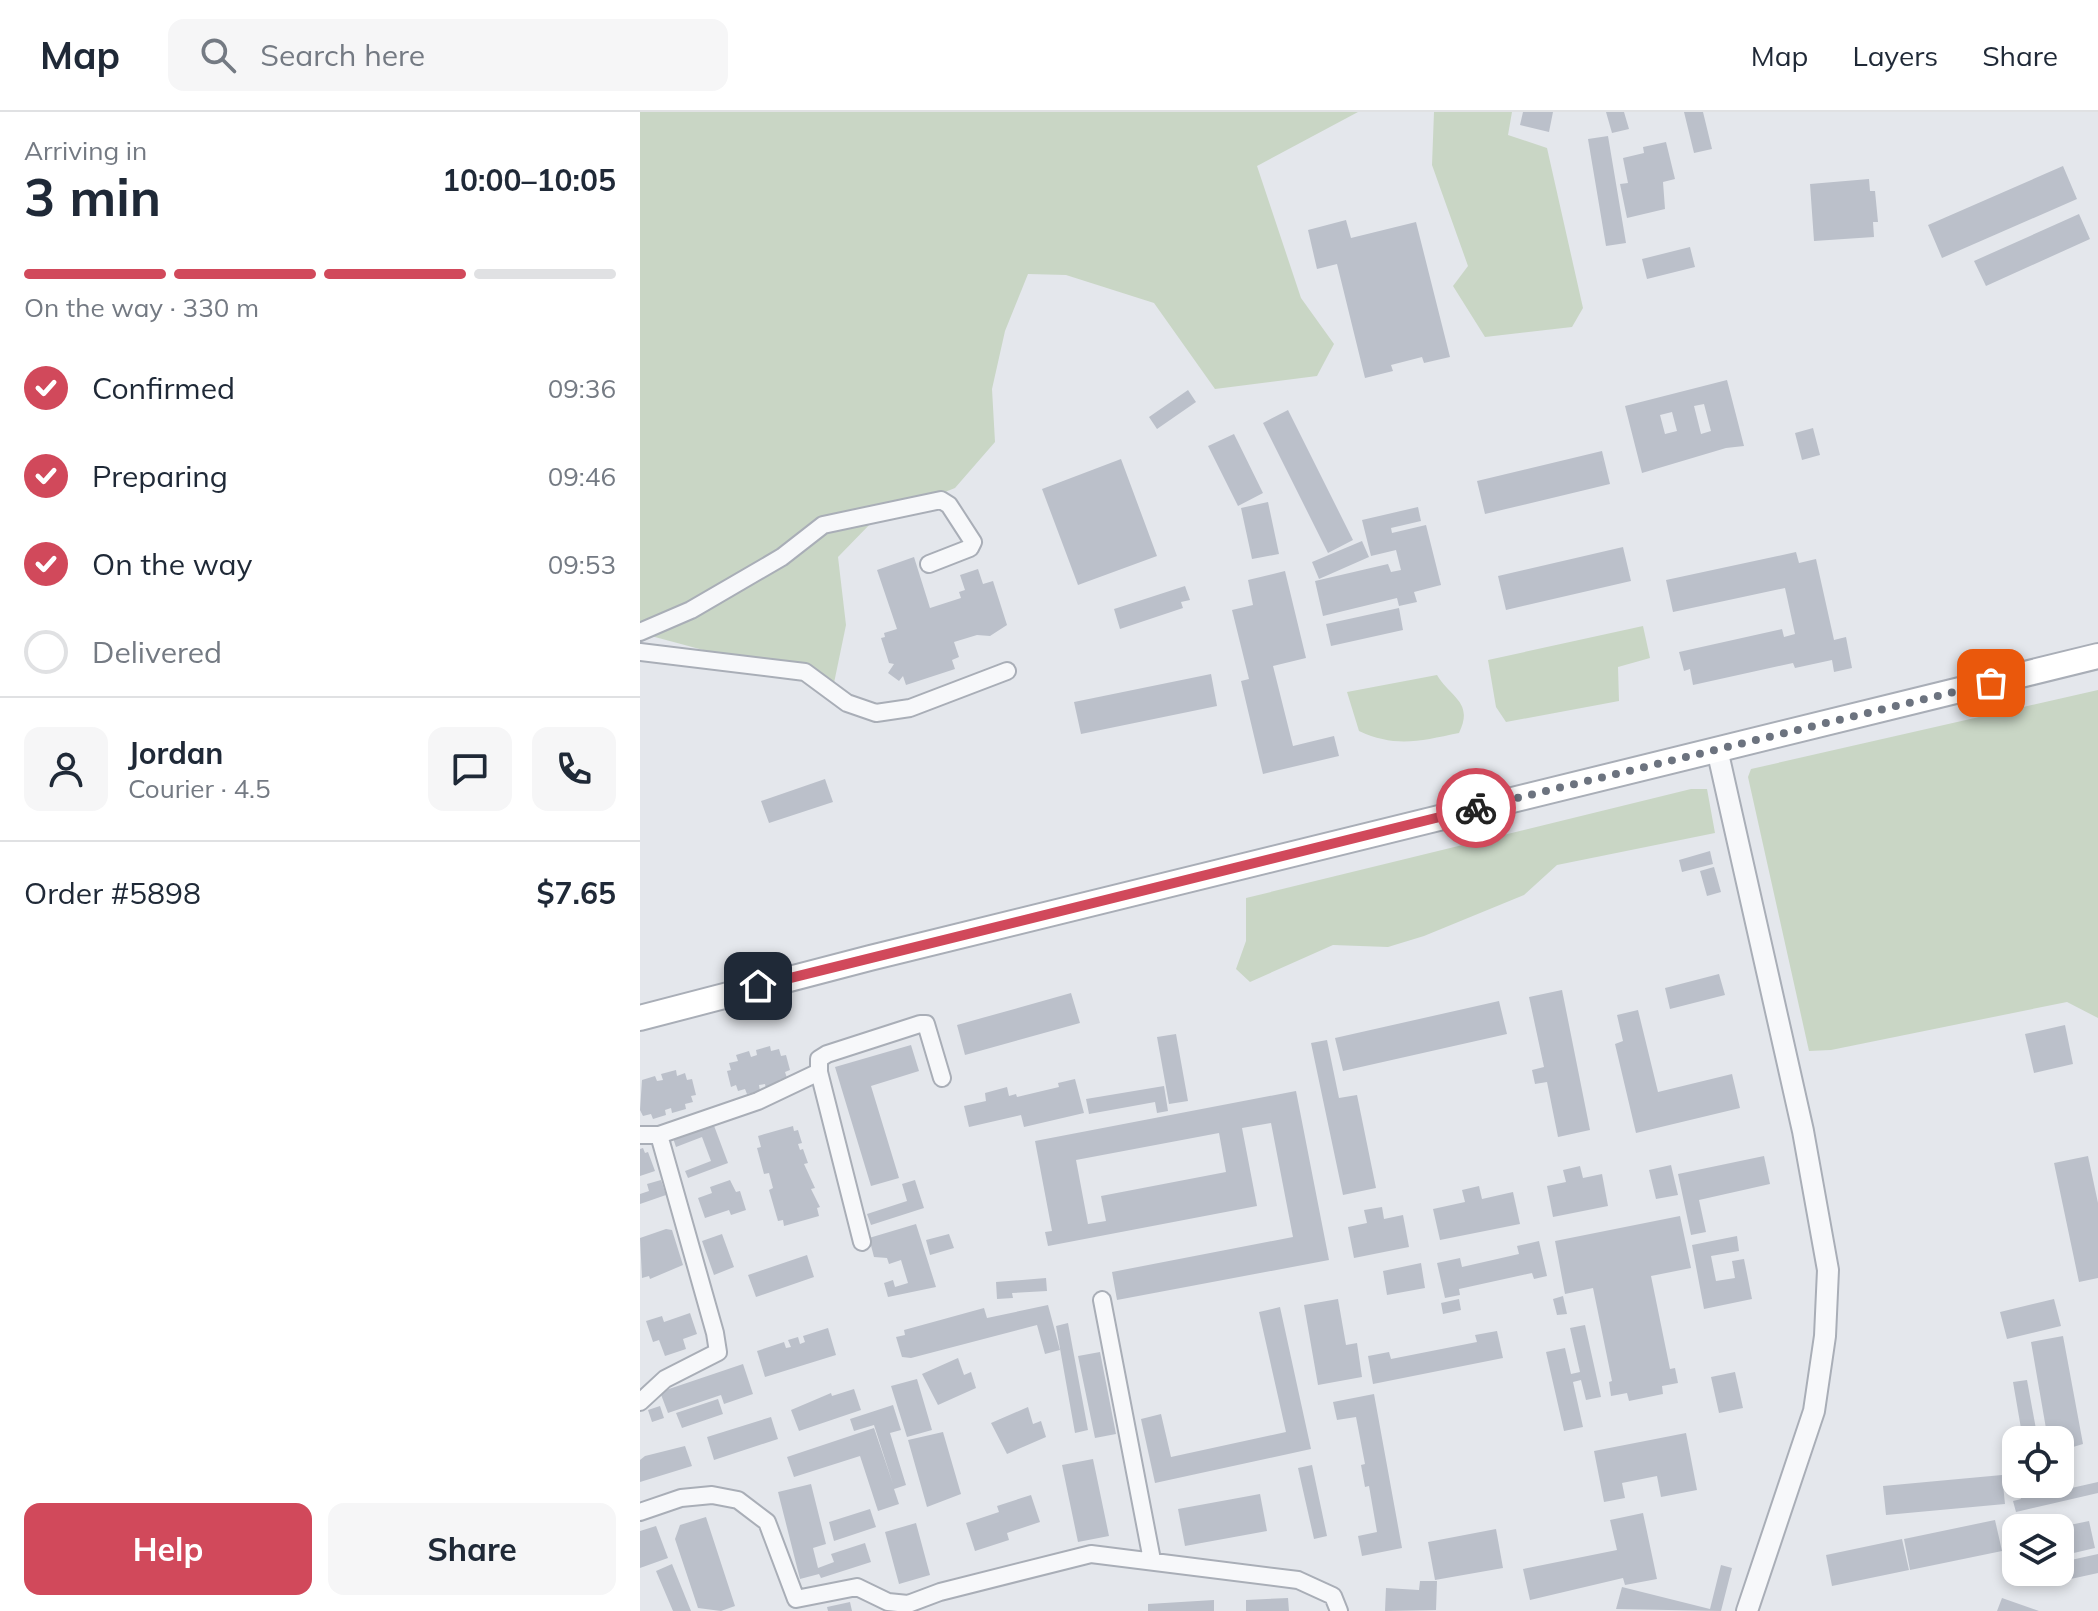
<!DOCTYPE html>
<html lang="en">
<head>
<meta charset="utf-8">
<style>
	body { margin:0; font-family:Mulish,sans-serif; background:#f6f6f7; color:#1f2937; height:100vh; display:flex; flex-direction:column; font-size:30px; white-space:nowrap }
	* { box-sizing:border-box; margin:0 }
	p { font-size:26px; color:#747a83 }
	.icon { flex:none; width:44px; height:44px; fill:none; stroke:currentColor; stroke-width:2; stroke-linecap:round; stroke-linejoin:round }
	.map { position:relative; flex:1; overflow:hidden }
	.details { display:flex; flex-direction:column; background:#fff; width:640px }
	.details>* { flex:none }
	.buttons { position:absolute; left:1362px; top:1314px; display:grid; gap:16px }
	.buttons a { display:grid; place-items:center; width:72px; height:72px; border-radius:16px; background:#fff; box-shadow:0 4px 12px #0003; font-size:40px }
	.pin { position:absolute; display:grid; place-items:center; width:68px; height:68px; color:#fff; margin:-34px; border-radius:16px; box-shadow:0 4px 12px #0006 }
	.courier { position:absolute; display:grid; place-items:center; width:80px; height:80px; margin:-40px; border:6px solid #d1495b; border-radius:50%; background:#fff; color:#222; box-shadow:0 2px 10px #0007 }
	.head em { font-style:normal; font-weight:700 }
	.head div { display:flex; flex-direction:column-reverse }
	.head { display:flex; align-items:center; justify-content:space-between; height:136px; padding:0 24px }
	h1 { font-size:52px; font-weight:700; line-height:60px }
	.bar { display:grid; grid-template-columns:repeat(4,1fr); gap:12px 8px; align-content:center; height:96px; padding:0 24px }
	.bar i { height:10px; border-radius:6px; background:#e0e1e3 }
	.bar .selected { background:#d1495b }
	.bar p { grid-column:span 4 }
	.line { display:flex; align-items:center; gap:20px; padding:0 24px; border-top:2px solid #e0e1e3 }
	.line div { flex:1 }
	.round { display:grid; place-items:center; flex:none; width:84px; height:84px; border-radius:16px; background:#f6f6f7 }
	ol { padding:0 24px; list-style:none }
	li { display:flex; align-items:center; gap:24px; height:88px }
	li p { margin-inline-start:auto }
	li .icon { padding:8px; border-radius:50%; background:#d1495b; color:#fff; stroke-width:4 }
	li:last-child { color:#747a83 }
	li i { width:44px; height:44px; border:4px solid #e0e1e3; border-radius:50% }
	.cta { display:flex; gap:16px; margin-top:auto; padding:16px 24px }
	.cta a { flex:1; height:92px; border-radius:16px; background:#d1495b; color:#fff; font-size:32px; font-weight:700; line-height:92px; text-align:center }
	.cta a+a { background:#f6f6f7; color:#1f2937 }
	header { display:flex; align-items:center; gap:48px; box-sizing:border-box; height:112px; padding:0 40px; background:#fff; border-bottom:2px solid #e0e1e3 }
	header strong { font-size:38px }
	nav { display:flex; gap:44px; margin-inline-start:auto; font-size:28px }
	.search { width:560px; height:72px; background:#f6f6f7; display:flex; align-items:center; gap:20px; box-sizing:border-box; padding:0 28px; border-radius:16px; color:#747a83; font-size:30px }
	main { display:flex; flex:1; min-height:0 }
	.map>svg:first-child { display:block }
</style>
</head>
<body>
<header>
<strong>Map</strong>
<div class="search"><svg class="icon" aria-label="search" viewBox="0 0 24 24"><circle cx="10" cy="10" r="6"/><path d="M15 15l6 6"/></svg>Search here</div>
<nav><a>Map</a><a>Layers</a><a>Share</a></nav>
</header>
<main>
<section class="details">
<div class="head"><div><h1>3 min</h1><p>Arriving in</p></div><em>10:00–10:05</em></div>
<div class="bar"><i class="selected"></i><i class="selected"></i><i class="selected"></i><i></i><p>On the way · 330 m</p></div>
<ol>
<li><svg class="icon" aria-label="check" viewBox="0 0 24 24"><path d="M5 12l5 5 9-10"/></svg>Confirmed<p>09:36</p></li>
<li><svg class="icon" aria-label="check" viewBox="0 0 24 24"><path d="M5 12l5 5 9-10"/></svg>Preparing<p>09:46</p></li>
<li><svg class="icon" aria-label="check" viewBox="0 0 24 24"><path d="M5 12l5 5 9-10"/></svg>On the way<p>09:53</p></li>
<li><i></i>Delivered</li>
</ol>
<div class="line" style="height:144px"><a class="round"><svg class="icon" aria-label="person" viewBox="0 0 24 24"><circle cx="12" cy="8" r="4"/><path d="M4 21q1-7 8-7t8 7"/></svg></a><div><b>Jordan</b><p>Courier · 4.5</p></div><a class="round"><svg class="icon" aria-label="chat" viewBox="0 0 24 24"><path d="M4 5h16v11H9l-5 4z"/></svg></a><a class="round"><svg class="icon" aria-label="phone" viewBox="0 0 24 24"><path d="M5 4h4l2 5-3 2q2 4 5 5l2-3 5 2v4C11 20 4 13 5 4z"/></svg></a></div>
<div class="line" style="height:104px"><div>Order #5898</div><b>$7.65</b></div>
<div class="cta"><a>Help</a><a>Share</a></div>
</section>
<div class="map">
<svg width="1458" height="1499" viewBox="0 0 1458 1499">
	<rect width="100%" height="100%" fill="#e4e7ec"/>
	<path fill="#c9d6c5" d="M0,0H718L617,54L661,186L694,232L677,264L575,277L514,191L426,163L388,162L365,219L352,277L355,330L315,376L233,409L198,445L206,513L194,571L168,554L67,539L0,521Z
		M794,0H872L868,23L907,36L943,196L932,215L845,225L813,174L828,154L792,53Z
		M1003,514L1010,546L978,555L979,589L866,610L856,595L848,548Z
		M797,563C811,586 834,590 819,621C780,629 756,636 719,619L707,580Z
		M1458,578V906L1427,890L1191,938L1169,939L1108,665L1111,657Z
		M1051,677H1067L1075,721L917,753L884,783L784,824L748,835L693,833L610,870L596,857L606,829V786Z"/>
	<path fill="#bbc0ca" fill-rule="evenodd" d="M883,0H913L909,20L880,13Z
		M966,0H984L989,17L972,21Z
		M1044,0H1063L1072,37L1054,41Z
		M968,24L986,131L966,134L948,27Z
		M1026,30L1035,67L1023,70L1025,97L987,106L980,72L988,71L983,46L1004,41L1003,35Z
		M1423,54L1437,87L1302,146L1288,113Z
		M1229,67L1230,79H1235L1238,110H1233L1234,125L1174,129L1170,72Z
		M1439,102L1450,127L1346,174L1334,149Z
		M706,108L711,126L776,110L810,245L784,251L782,245L751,253L753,259L725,266L697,152L677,157L668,118Z
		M1050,135L1055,155L1007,167L1002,147Z
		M1087,268L1104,334L1086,336L1002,361L985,294ZM1064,292L1071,319L1061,322L1054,294ZM1032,300L1037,319L1025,322L1020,303Z
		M548,278L556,290L517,317L509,305Z
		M648,298L713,428L688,441L623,311Z
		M1173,316L1180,343L1162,348L1155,321Z
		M594,322L623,381L598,394L568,334Z
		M962,339L970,372L845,402L837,369Z
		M481,347L517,444L438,473L402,377Z
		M628,390L639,442L612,447L601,396Z
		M778,395L781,409L751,416L752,421L786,413L801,473L774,480L777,490L759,494L757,486L683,504L675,469L748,452L751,460L761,458L756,438L731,444L722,408Z
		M722,429L729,445L679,467L672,450Z
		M983,435L991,469L866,498L858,464Z
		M1156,440L1159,451L1176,447L1194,528L1206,525L1212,556L1194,560L1192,548L1155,556L1153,551L1053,573L1050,557L1044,559L1039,540L1142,517L1144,525L1155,522L1145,476L1033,500L1026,468Z
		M274,445L290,496L321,486L319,480L325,478L320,463L338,457L343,472L353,469L367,513L350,524L337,523L314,530L319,545L312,548L315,557L266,573L263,564L259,569L248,561L254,552L249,551L241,526L245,525L244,521L257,517L237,458Z
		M645,459L666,546L633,554L653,634L694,624L699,644L623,662L601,569L609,567L592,498L613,493L608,468Z
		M545,474L550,488L541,490L543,496L480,517L474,497Z
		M759,496L763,518L691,534L686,512Z
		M571,562L577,594L441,622L434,590Z
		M185,667L193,690L129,711L121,689Z
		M1070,739L1073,752L1042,760L1039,748Z
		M1074,755L1081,780L1067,784L1060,759Z
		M1079,862L1085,883L1030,897L1025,876Z
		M922,878L950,1018L918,1025L907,970L895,972L892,958L904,955L889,885Z
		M431,881L440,911L325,943L317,913Z
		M859,889L867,922L703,959L695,926Z
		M998,898L1018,980L1092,962L1100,996L996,1021L975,932L983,929L977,903Z
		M1425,913L1433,952L1394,961L1385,922Z
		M536,922L548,989L529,992L517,925Z
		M687,928L699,986L717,983L736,1076L703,1083L671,931Z
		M271,933L279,959L231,974L259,1066L231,1074L195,955Z
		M130,934L131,939L139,937L141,944L146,943L150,958L145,960L147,966L139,968L141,973L126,977L125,972L119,973L120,979L107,982L105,977L98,979L96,973L91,975L87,959L91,958L89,951L98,949L96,943L109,939L111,945L117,943L116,938Z
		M36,958L37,964L45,961L47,968L52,967L56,983L51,984L53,990L45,992L46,997L32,1001L31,996L25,998L26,1003L13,1007L11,1002L3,1004L0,998L2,968L15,964L17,969L23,968L21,962Z
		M435,967L444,1001L384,1015L381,1003L329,1015L324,994L346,989L345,981L367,975L369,984L376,982L377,985L419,975L418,971Z
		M524,974L528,999L517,1001L515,990L449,1002L446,987Z
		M656,979L689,1148L477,1188L472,1160L653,1125L631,1011L602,1016L617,1094L408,1134L405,1120L412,1119L395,1029ZM579,1021L586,1060L461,1084L466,1109L448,1112L436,1048Z
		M73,1011L88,1051L48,1066L45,1059L71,1049L62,1025L36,1035L33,1026Z
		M153,1014L154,1019L158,1018L162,1031L158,1032L160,1038L163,1037L168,1051L164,1052L175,1076L171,1077L180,1095L177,1096L179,1104L144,1114L143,1108L138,1109L129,1078L133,1076L129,1061L124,1062L117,1036L121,1035L118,1024Z
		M3,1036L5,1041L8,1040L15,1059L0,1064V1037Z
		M1124,1044L1130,1072L1059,1088L1066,1120L1051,1123L1038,1062Z
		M1448,1044L1458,1091V1166L1439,1170L1414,1051Z
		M1031,1053L1038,1083L1016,1087L1009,1058Z
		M940,1054L943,1066L962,1062L968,1094L913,1105L907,1074L926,1070L923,1058Z
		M21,1068L26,1083L0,1092V1082L9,1079L7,1072Z
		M90,1068L96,1080L100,1079L106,1098L91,1103L89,1098L65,1106L58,1086L72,1081L70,1075Z
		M275,1068L284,1096L231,1113L227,1102L267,1089L262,1072Z
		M839,1074L842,1087L873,1080L880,1112L800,1128L793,1097L825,1090L822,1078Z
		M742,1095L744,1107L763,1103L769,1135L714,1146L708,1115L727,1111L724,1098Z
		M1040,1104L1051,1156L1011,1164L1030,1257L1035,1256L1038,1271L1022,1274L1023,1282L989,1289L987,1281L971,1284L969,1270L972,1269L953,1176L925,1182L915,1129Z
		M276,1112L296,1175L248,1185L244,1171L253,1168L255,1175L268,1171L261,1148L249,1152L247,1146L234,1145L229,1126Z
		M26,1117L32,1118L43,1153L10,1167L9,1164L2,1166L0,1126Z
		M82,1122L94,1155L74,1163L62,1129Z
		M309,1122L314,1136L290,1143L286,1128Z
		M1097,1124L1099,1139L1071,1144L1076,1169L1095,1166L1092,1149L1104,1147L1112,1187L1064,1197L1052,1133Z
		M899,1129L907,1164L894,1167L892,1161L819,1177L820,1183L805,1186L797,1151L820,1146L822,1155L879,1142L877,1134Z
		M167,1143L174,1165L116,1185L108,1163Z
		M781,1151L785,1176L747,1183L743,1159Z
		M406,1166L407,1179L372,1181L373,1186L357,1187L356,1170Z
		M923,1184L927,1202L917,1203L913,1187Z
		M698,1187L706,1233L717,1231L722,1265L678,1273L664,1193Z
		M819,1187L821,1198L803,1202L801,1191Z
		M1414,1187L1421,1214L1367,1227L1360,1200Z
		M408,1193L420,1238L405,1242L397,1213L271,1246L262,1245L256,1225L265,1223L264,1218L344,1196L347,1206Z
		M640,1195L671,1337L515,1371L501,1307L521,1302L531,1345L646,1320L619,1200Z
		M50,1201L57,1222L43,1227L46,1237L25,1244L19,1228L13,1230L6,1209L22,1204L24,1210Z
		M428,1211L448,1318L435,1321L416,1214Z
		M945,1213L961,1285L946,1288L941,1268L933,1270L943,1315L924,1319L906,1240L925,1236L931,1262L940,1260L930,1216Z
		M188,1216L196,1243L125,1265L117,1239L144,1230L146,1236L151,1235L148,1228L158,1225L160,1232L165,1230L163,1224Z
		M857,1219L863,1246L733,1272L728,1244L749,1240L751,1247L837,1230L835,1223Z
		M1423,1224L1443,1332L1423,1338L1420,1328H1408L1391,1230Z
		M460,1240L476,1322L455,1326L438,1244Z
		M318,1246L324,1263L331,1260L336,1276L298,1293L282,1262Z
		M103,1252L113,1282L84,1292L81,1283L28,1301L20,1280Z
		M1095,1260L1103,1296L1079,1301L1071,1265Z
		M277,1267L292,1318L267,1325L251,1274Z
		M1387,1268L1398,1328H1383L1373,1270Z
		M214,1277L221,1298L159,1319L151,1298L191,1281L192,1284Z
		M734,1282L762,1436L722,1444L718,1424L737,1420L729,1374L725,1375L721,1353L725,1352L716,1305L697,1308L693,1290Z
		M78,1287L83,1302L42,1316L36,1301Z
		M253,1293L261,1318L250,1321L266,1373L254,1377L259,1392L238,1399L220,1344L154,1365L147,1345L234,1316L253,1372L234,1313L214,1319L210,1307Z
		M20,1294L24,1306L12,1310L8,1298Z
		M388,1295L393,1312L401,1309L406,1325L367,1342L351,1311Z
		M131,1305L138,1327L74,1348L67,1325Z
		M303,1320L321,1382L287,1395L268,1328Z
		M1046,1321L1057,1378L1021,1385L1017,1364L982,1371L985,1386L964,1390L954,1339Z
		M45,1334L52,1354L0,1370V1348L5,1344Z
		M453,1347L469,1424L438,1430L422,1353Z
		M672,1353L687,1424L674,1427L658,1356Z
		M1362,1363L1365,1392L1246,1403L1243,1374Z
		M1458,1370V1381L1376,1400L1373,1389L1381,1387L1378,1372H1393L1396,1384Z
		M171,1372L186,1432L173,1436L178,1456L194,1450L191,1442L225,1431L231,1450L181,1466L179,1462L160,1467L138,1380Z
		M620,1382L627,1419L545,1434L538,1397Z
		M391,1383L400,1410L367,1421L369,1428L335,1439L326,1411L359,1400L357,1394Z
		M230,1397L236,1415L194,1429L189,1410Z
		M1003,1401L1017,1467L985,1473L983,1466L890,1488L883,1457L977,1438L970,1408Z
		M66,1405L95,1494L81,1499L58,1496L35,1427L40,1413Z
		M1355,1408L1362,1439L1270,1458L1264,1427Z
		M1449,1409L1455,1436L1421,1444L1420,1415Z
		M276,1411L290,1463L259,1472L245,1420Z
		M16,1414L28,1446L0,1456V1419Z
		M856,1417L863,1456L795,1468L788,1430Z
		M1262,1427L1269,1458L1192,1474L1186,1443Z
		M1458,1442V1461L1426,1468L1422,1450Z
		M32,1452L51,1499H33L16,1459Z
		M1081,1453L1092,1456L1081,1499L976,1497L982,1475L1070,1497Z
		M1404,1460H1417L1419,1467L1406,1469Z
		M780,1469H797L796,1498L745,1499L746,1476L779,1478Z
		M648,1486L649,1499H606V1488Z
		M1362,1486L1399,1499H1357Z
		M574,1488V1499H508V1492Z
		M210,1490L212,1499H188L187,1495Z"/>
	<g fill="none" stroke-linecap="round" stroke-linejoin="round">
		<g stroke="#a9aeb7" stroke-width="20">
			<path id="minor" d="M0,520L51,498L142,445L183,413L301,388L309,393L333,430L330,436L289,452
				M0,540L165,560L207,591L236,601L270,596L367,559
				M179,960L222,1130
				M0,1023H19
				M462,1188L512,1448
				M0,1290L25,1267L78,1240L75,1221L19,1023L118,989L179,960V947L187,942L280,912H286L302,966
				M0,1400L41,1386L72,1383L98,1388L127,1410L156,1487L217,1475L248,1490L268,1492L300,1480L451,1442L658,1468L693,1484L699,1499"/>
		</g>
		<g stroke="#a9aeb7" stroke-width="24">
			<path id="tertiary" d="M1077,637L1163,1019L1188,1158L1185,1224L1174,1299L1107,1499"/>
		</g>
		<g stroke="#a9aeb7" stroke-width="28">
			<path id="secondary" d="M0,906L230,846L1458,544"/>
		</g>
		<use href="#minor" stroke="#f7f8fa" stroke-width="16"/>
		<use href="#tertiary" stroke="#f7f8fa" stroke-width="20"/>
		<use href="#secondary" stroke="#fff" stroke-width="24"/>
	</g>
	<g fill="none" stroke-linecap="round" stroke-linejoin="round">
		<path stroke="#6c737f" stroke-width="8" stroke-dasharray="0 14.4" d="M836,696L1351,571"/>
		<path stroke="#d1495b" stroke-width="10" d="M118,874L836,696"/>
	</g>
</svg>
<div class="buttons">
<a><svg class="icon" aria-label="locate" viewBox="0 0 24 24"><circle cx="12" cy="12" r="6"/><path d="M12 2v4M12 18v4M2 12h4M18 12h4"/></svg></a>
<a><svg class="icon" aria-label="layers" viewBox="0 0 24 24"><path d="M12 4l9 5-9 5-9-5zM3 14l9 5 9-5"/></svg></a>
</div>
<div class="pin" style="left:1351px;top:571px;background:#ea580c"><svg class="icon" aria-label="bag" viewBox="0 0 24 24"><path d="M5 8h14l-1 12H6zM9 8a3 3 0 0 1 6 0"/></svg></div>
<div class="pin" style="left:118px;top:874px;background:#1f2937"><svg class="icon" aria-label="home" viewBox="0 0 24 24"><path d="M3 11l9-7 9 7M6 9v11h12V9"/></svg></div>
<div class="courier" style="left:836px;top:696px"><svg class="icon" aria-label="bike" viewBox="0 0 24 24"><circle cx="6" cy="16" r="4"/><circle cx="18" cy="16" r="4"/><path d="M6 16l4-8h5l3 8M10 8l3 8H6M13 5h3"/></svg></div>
</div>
</main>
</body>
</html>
